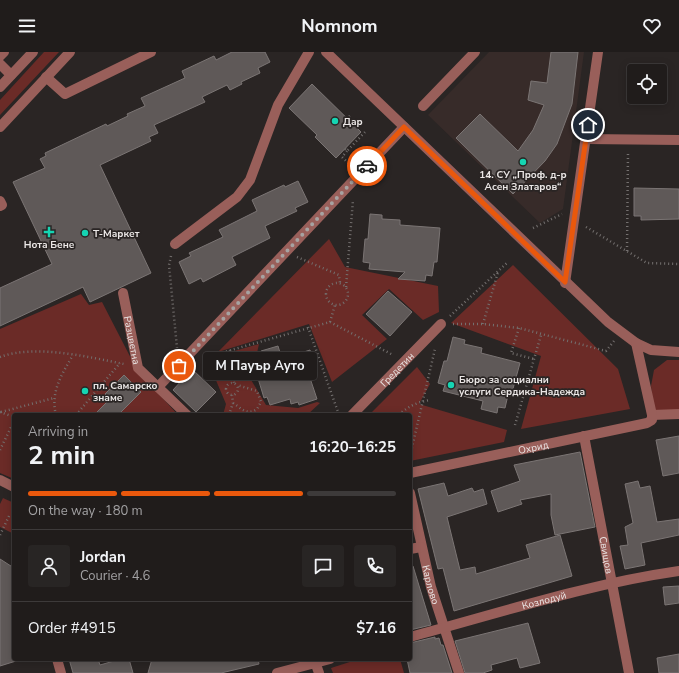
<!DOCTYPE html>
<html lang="en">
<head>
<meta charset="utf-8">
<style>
	body { margin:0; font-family:"Nunito Sans",sans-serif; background:#282524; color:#f1f3f6; height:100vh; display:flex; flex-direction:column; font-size:15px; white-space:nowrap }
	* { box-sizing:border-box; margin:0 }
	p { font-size:13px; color:#a2a1a3 }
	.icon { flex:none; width:22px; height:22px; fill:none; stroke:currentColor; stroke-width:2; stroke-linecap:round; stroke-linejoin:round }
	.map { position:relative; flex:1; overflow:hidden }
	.drawer { position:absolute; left:12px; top:361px; width:400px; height:248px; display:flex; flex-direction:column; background:#201c1b; border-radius:4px; box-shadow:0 2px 10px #0003,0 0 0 1px #3d3a3a }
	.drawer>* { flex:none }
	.tools { position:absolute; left:627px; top:12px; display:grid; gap:8px }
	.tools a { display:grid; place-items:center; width:40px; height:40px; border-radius:4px; background:#201c1b; box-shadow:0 2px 10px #0003,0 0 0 1px #3d3a3a; font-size:20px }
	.pin { position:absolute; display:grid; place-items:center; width:34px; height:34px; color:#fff; margin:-17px; border:2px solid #fff; border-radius:50%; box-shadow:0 1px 4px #0007 }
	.courier { position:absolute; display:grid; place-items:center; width:40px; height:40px; margin:-20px; border:3px solid #ea580c; border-radius:50%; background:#fff; color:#222; box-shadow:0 1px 5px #0007 }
	.bubble { position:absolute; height:28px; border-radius:4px; background:#201c1b; box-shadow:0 2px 10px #0003,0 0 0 1px #3d3a3a; font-size:13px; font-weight:700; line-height:28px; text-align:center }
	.headline em { font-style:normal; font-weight:700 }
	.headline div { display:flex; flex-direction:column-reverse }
	.headline { display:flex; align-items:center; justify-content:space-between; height:68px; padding:0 16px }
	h1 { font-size:26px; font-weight:700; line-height:30px }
	.bar { display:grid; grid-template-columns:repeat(4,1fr); gap:6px 4px; align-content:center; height:48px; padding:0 16px }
	.bar i { height:5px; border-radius:3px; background:#3d3a3a }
	.bar .active { background:#ea580c }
	.bar p { grid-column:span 4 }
	.line { display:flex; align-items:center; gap:10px; padding:0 16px; border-top:1px solid #3d3a3a }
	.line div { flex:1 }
	.round { display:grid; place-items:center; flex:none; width:42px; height:42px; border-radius:4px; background:#282524 }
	header { display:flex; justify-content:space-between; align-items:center; height:52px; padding:0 16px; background:#201c1b; font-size:18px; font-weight:700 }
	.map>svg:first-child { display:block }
</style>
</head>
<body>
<header><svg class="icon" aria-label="menu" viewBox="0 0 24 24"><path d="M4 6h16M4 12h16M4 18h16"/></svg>Nomnom<svg class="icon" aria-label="heart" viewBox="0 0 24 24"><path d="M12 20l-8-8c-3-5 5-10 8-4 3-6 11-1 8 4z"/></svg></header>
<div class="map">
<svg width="679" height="621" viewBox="0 0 679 621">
	<rect width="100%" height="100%" fill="#2a2524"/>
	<path fill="#372b29" d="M489,0H584L563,157L540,171L428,63Z"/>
	<path fill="#6b2b27" d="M44,0H59L0,63V48Z
		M329,187L345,215L438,234L439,260L423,268L389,237L362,263L387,287L332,330L309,272L218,300Z
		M513,213L618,317L630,357L521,377L541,304L451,271Z
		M81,242L89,253L102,250L137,318L178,363H14V427L0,421V277Z
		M259,292L257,301L242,305L247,321L266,353L298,356L317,350L320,351L307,363H223L226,352L207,307Z
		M667,308H679V361L654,362L651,334L654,318Z
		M417,315L430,332L419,352L507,378L504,390L410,409V363H369Z
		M3,446L14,451V482L0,475V452Z
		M359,607H400L404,621H333L331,616Z"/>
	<path fill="#5f5958" stroke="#7b7574" d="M232,0H265L270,10L258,16L260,21L241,30L242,32L230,38L227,33L202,45L205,50L154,73L158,81L149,85L151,89L100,113L151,221L90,250L83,235L0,274V236L52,212L13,130L45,116L40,107L46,104L45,101L106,72L107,74L128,64L127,62L145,54L141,46L185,26L182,19L214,4L216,8Z
		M551,0H578L572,52L557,92L545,109L513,142L456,86L480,62L518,99L533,78L544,53L528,48L531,29L547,31Z
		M312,32L361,80L336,106L315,85L317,83L289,56Z
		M298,129L308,150L295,156L297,159L265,174L270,186L232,205L236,213L203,230L201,226L189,232L179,210L191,204L189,201L223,185L219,178L257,159L252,148L284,133L285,135Z
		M634,136L679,137V167L641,168V164H634Z
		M370,162L382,163V167L400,168V173L440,176L437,210H434L432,224L426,223L425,229L398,227L405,220L369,217L370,211L363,210L365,187H368Z
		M388,239L412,260L390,284L366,262Z
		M453,285L465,288L464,292L482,296L481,301L520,311L511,344L508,343L505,356L498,355L497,361L481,357L483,349L443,339L445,333L438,331L444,309H447Z
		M278,294L282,307L310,298L315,314L307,317L317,347L299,353L298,350L291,352L290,347L270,353L267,345L264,346L257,323L250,324L246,309L263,304L261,299Z
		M192,317L216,340L196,360L173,338Z
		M124,323L141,340L118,363H94L110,347L105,342Z
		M679,384V421L663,424L656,388Z
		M580,400L595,475L555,483L551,463V442L520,448L522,452L498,460L491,439L520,429L514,413Z
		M638,429L640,436L650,434L657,470L679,467V483L641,491L645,513L625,517L620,494L628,493L625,475L633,471L625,432Z
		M444,431L448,444L472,436L474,440L483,437L487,452L447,465L460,518L475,515L476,522L530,506L526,493L560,483L572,524L454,559L443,516L438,517L418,437Z
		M0,507L14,516V607L16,609L0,614Z
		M413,514L431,573L410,578V515Z
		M679,534V551L665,553L663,535Z
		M528,571L540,611L520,616L517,606L491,613L492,618L483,621H465L455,589Z
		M435,585V587L439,586L441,593H443L452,621H410L407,607H410V591Z
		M679,602V621H659L657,606Z
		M69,607H98L100,613L121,607H129L133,621H73Z
		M152,607H258L259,612L221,621H148Z"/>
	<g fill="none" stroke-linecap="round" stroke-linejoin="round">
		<path stroke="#74706f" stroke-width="2.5" stroke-dasharray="1 3" stroke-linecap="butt" d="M350,64L348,66L354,73
			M345,97L347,99L366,79
			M347,99L342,105L351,114
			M586,175L647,211L679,212
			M533,176L562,162
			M627,199L628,100
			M171,204L169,213L177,296
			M297,205L339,223L340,231
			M326 242a11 11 0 1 1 22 0a11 11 0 1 1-22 0Z
			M346,235L353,148
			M450,264L508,210
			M330,270L335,253
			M453,272H483L519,276L606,299L614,289
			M483,272L498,220
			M308,275L339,363
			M519,276L511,301L534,307
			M230,298L234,331
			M0,305C35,292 89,305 124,312
			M203,306L330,270L393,303
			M226 337a6 6 0 1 1 12 0a6 6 0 1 1-12 0Z
			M233,351C241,356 247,364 257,357L261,350L257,339L237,333
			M0,360L14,365
			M1,360L54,346
			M56,363C50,340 62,322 73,303
			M76,363L120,311
			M229,363L233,351L232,343
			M399,363C408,354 418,350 430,348
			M515,373L541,283
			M0,398L14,369
			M410,404L435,297
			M0,483L10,462
			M12,598L14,596"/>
		<g stroke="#995f5a" stroke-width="10">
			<path d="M326,0L608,270L636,291L651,298L679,300"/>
			<path d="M0,4L4,0"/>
			<path d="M0,12L11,23"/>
			<path d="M46,25L65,42L151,0"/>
			<path d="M0,35L33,0"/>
			<path d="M423,54L475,0"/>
			<path d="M0,75L70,0"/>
			<path d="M586,87L679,88"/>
			<path d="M0,149L2,153L0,154"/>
			<path d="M175,192L237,145L250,128L278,53L309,0"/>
			<path d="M565,231L598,0"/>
			<path id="s1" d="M123,241L138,316L187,363"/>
			<path d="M158,335L404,75"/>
			<path id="s2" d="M352,363L441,272"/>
			<path d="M652,363L679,362"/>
			<path id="s3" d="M584,384L629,621"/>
			<path id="s4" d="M410,421L647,371L652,368V363L636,291"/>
			<path d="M0,428L14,435"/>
			<path id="s5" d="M410,441L431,535L459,621"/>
			<path d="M410,497L421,495"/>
			<path id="s6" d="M410,585C499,561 588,532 679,519"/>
			<path d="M57,607L61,621"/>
			<path d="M314,607L319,621"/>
			<path d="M277,621L330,607"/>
		</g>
	</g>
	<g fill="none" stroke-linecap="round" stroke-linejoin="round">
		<path stroke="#a7a3a2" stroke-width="4" stroke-dasharray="0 7.2" d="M179,314L367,114"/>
		<path stroke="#ea580c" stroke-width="5" d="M367,114L404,75L565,230L588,73"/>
	</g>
	<g fill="#15d5b3" stroke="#2a2524" stroke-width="1.5">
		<circle cx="335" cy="69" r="4"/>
		<circle cx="523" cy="110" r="4"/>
		<path d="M47 174h4v4h4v4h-4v4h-4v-4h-4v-4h4z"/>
		<circle cx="85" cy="181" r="4"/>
		<circle cx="451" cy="333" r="4"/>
		<circle cx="85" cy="339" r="4"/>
	</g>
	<g text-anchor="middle" stroke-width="3.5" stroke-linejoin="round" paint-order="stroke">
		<g font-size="10" font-weight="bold" fill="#ebe7e6" stroke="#2a2524" text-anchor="start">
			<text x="343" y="73">Дар</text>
			<text x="523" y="126" text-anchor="middle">14. СУ „Проф. д-р<tspan x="523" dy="12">Асен Златаров“</tspan></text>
			<text x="93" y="185">Т-Маркет</text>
			<text x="49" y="196" text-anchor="middle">Нота Бене</text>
			<text x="459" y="331">Бюро за социални<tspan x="459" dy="12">услуги Сердика-Надежда</tspan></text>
			<text x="93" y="337">пл. Самарско<tspan x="93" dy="12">знаме</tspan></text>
		</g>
		<g font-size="10" fill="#ebe7e6" stroke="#2a2524">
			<text dy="4" stroke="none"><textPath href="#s1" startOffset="48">Разцветна</textPath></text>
			<text dy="4" stroke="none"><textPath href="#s2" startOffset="64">Гредетин</textPath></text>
			<text dy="4" stroke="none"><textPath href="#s4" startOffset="126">Охрид</textPath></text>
			<text dy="4" stroke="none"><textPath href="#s3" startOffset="121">Свищов</textPath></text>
			<text dy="4" stroke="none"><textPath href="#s5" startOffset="94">Карлово</textPath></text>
			<text dy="4" stroke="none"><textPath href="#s6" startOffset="139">Козлодуй</textPath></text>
		</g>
	</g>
</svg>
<div class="tools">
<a><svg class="icon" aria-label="locate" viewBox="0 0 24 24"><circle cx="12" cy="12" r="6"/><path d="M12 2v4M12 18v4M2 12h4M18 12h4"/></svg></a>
</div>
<div class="pin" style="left:179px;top:314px;background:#ea580c"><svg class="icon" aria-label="bag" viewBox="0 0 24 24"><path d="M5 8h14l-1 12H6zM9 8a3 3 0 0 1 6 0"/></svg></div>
<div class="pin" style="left:588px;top:73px;background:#1f2937"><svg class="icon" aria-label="home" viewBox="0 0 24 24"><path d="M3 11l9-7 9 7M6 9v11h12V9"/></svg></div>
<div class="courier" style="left:367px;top:114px"><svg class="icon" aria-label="car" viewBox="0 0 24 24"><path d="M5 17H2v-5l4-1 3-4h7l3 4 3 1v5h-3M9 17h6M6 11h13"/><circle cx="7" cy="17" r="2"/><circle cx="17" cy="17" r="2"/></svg></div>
<div class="bubble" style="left:203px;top:300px;width:114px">М Пауър Ауто</div>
<section class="drawer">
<div class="headline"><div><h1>2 min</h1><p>Arriving in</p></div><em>16:20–16:25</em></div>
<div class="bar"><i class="active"></i><i class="active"></i><i class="active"></i><i></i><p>On the way · 180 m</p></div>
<div class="line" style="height:72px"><a class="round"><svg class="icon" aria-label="person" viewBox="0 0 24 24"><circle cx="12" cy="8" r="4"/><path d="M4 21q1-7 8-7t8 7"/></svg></a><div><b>Jordan</b><p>Courier · 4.6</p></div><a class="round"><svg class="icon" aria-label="chat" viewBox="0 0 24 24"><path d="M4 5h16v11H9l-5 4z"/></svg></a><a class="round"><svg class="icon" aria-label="phone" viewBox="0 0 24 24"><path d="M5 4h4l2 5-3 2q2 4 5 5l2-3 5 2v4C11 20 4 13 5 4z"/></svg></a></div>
<div class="line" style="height:52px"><div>Order #4915</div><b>$7.16</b></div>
</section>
</div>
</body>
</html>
